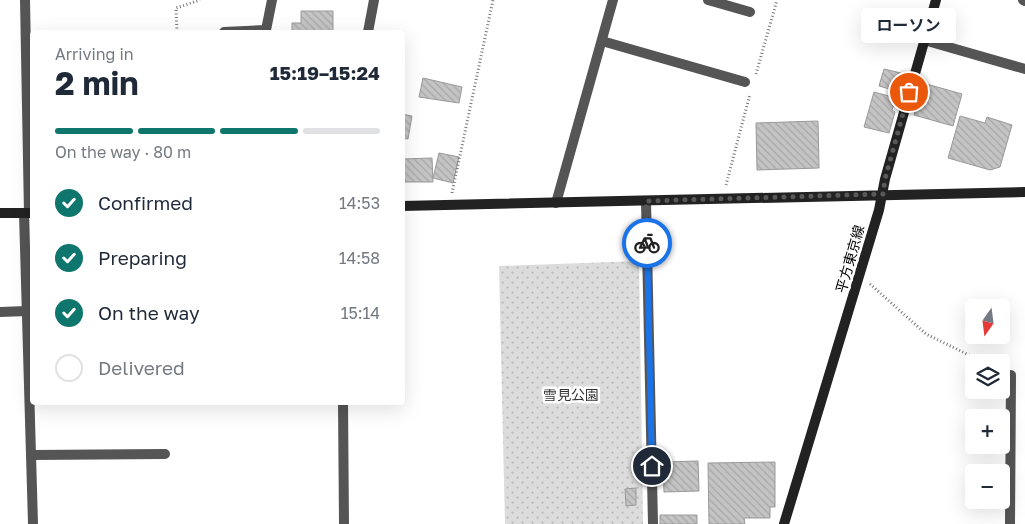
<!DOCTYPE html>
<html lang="en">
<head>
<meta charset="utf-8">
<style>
	body { margin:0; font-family:"Golos Text","Noto Sans JP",sans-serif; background:#f2f2f3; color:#1f2937; height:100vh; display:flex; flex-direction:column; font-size:19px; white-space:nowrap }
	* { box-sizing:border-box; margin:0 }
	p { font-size:16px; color:#747a83 }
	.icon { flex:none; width:28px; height:28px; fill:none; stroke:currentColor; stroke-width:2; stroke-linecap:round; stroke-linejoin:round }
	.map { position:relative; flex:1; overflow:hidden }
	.drawer { position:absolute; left:30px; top:30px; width:375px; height:375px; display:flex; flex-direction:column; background:#fff; border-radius:5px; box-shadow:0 5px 20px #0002 }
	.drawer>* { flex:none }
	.needle { width:32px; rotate:194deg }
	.fabs { position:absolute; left:965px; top:299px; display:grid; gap:10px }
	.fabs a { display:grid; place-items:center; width:45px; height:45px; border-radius:5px; background:#fff; box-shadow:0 5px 20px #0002; font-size:25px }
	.pin { position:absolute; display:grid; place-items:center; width:42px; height:42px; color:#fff; margin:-21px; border:2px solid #fff; border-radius:50%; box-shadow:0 1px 5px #0007 }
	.courier { position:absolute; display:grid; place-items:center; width:50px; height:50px; margin:-25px; border:4px solid #1a73e8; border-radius:50%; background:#fff; color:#222; box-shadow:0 1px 6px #0007 }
	.bubble { position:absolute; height:35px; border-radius:5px; background:#fff; box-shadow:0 5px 20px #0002; font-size:16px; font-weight:700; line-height:35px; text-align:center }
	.head em { font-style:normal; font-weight:700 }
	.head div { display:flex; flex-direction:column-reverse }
	.head { display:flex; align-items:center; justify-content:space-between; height:85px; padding:0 25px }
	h1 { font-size:32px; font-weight:700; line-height:38px }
	.bar { display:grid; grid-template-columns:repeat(4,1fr); gap:8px 5px; align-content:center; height:60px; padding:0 25px }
	.bar i { height:6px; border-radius:4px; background:#e0e1e3 }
	.bar .current { background:#0f766e }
	.bar p { grid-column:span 4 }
	ol { padding:0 25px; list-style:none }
	li { display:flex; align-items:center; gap:15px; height:55px }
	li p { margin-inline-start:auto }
	li .icon { padding:5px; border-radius:50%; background:#0f766e; color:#fff; stroke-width:4 }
	li:last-child { color:#747a83 }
	li i { width:28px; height:28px; border:2px solid #e0e1e3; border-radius:50% }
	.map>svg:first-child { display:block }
</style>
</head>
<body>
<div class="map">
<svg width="1025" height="524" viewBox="0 0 1025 524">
	<defs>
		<pattern id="park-dots" width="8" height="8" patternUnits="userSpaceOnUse" patternTransform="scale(1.25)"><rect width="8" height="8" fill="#dcdcdc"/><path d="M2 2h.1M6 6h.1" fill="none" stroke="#bbb" stroke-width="1.8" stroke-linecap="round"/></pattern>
		<pattern id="building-back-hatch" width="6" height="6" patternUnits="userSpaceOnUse" patternTransform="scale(1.25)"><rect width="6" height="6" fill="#c4c4c4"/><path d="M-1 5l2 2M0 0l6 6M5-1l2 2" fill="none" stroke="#a7a7a7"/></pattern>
	</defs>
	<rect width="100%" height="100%" fill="#fff"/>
	<path fill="url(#park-dots)" d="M639,261L643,524H505L499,266Z"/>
	<path fill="url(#building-back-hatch)" stroke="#999" d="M301,11H333V32H292V23H301Z
		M884,69L905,74L900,92L879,86Z
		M423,78L462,87L459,103L419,97Z
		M923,83L962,94L953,126L914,115Z
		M874,92L896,98L892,110L895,112L889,133L864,127Z
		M402,114L412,116L408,139L402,138Z
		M960,116L985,123L987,117L1012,125L1000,167L990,170L948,158Z
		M818,121L819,168L757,170L756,123Z
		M439,153L459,157L453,183L433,178Z
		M432,158L433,182H402V159Z
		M698,461L699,491L664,492L663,462Z
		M775,462V507H770V518H744L745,524H709L708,463Z
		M636,488V505L626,506L625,489Z
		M660,515H697V524H660Z"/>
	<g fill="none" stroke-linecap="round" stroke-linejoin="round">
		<path stroke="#777" stroke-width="3" stroke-dasharray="1 2.5" stroke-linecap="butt" d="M177,32L176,8L200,0
			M756,74L777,0
			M726,185L750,94
			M452,193L493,0
			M870,284L926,334L983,362"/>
		<path stroke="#555" stroke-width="10" d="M708,0L750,12
			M224,32L266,30L272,0
			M924,40L1025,69
			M602,41L745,82
			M32,455L165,454
			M1010,524L1011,375"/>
		<path stroke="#555" stroke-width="10" d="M25,0L29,213
			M1023,0L1025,1
			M368,32L374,0
			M646,201L653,524
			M556,203L613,0
			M24,213L33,524
			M0,312L27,311
			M343,402L344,524"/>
		<path stroke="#222" stroke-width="10" d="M402,206L1025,192
			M0,213H32
			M784,524L879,210L885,179L936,0"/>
	</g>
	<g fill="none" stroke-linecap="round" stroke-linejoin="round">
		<path stroke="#595959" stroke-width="5" stroke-dasharray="0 9" d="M647,243L646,201L883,194L885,179L909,92"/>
		<path stroke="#1a73e8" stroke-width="6" d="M647,243L652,466"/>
	</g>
	<g text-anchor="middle" stroke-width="5" stroke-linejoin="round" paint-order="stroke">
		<g font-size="14" fill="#000" stroke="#fff">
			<text transform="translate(850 259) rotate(-74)" y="5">平方東京線</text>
		</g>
		<g font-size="14" fill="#333" stroke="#fff">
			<text x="571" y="400">雪見公園</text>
		</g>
	</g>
</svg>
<div class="fabs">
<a><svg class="needle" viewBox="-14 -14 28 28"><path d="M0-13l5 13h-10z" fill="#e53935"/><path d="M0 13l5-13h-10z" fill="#747a83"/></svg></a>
<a><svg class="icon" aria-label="layers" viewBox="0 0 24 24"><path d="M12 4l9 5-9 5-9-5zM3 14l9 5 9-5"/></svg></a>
<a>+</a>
<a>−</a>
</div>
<div class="pin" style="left:909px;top:92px;background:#ea580c"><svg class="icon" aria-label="bag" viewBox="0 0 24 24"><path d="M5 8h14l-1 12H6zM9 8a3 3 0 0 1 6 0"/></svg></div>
<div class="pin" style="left:652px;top:466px;background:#1f2937"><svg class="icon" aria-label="home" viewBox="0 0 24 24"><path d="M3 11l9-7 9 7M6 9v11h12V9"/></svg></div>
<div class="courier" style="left:647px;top:243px"><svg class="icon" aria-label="bike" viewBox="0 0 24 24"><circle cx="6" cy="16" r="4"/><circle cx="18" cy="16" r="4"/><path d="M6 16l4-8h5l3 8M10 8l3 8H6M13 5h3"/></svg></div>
<div class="bubble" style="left:861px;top:8px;width:95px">ローソン</div>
<section class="drawer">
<div class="head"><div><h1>2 min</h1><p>Arriving in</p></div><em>15:19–15:24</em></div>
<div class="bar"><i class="current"></i><i class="current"></i><i class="current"></i><i></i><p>On the way · 80 m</p></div>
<ol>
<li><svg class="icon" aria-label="check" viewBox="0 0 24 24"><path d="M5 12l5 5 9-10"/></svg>Confirmed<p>14:53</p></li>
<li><svg class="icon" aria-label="check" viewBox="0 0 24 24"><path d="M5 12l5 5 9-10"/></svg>Preparing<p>14:58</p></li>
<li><svg class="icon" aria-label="check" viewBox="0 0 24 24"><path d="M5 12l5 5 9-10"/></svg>On the way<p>15:14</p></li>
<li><i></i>Delivered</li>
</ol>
</section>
</div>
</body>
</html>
